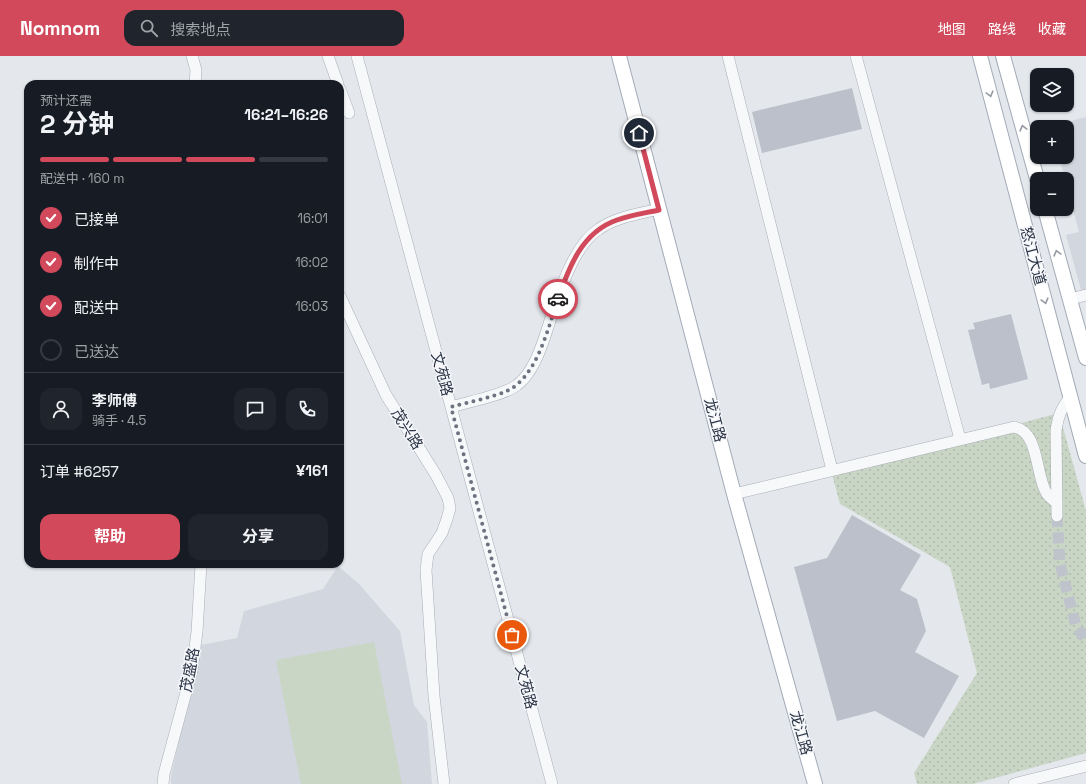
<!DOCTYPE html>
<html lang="zh">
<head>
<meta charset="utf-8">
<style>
	body { margin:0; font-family:"Space Grotesk","Noto Sans SC",sans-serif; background:#20242c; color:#f1f3f6; height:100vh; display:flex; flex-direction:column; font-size:15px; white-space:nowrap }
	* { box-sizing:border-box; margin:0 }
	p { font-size:13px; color:#9ea1a6 }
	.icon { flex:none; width:22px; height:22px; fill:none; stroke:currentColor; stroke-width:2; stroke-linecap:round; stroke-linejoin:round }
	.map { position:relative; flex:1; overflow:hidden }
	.details { position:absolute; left:24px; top:24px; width:320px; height:488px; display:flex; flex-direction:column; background:#171b24; border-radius:12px; box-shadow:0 1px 3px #0004 }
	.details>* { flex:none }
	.buttons { position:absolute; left:1030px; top:12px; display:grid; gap:8px }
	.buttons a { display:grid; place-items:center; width:44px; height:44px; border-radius:8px; background:#171b24; box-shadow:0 1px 3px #0004; font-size:20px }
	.pin { position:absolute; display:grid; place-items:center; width:34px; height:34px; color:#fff; margin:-17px; border:2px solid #fff; border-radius:50%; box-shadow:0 1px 4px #0007 }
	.courier { position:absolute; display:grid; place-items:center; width:40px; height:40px; margin:-20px; border:3px solid #d1495b; border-radius:50%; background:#fff; color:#222; box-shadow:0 1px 5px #0007 }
	.overview em { font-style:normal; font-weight:700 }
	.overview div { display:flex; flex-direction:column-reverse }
	.overview { display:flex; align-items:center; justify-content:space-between; height:68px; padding:0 16px }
	h1 { font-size:26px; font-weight:700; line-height:30px }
	.bar { display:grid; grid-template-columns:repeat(4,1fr); gap:6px 4px; align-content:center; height:48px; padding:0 16px }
	.bar i { height:5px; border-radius:3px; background:#363941 }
	.bar .current { background:#d1495b }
	.bar p { grid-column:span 4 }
	.line { display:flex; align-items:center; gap:10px; padding:0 16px; border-top:1px solid #363941 }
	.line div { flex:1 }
	.round { display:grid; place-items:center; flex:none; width:42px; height:42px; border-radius:12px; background:#20242c }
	ol { padding:0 16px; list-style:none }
	li { display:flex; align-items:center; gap:12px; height:44px }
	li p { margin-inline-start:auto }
	li .icon { padding:4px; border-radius:50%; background:#d1495b; color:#fff; stroke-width:4 }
	li:last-child { color:#9ea1a6 }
	li i { width:22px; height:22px; border:2px solid #363941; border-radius:50% }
	.cta { display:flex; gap:8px; margin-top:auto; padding:8px 16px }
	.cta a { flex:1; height:46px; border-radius:12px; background:#d1495b; color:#fff; font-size:16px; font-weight:700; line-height:46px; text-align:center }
	.cta a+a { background:#20242c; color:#f1f3f6 }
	header { display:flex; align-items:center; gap:24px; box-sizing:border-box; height:56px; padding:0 20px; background:#d1495b; color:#fff }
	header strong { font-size:19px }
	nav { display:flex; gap:22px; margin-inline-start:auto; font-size:14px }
	.search { width:280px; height:36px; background:#20242c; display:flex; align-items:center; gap:10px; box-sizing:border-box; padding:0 14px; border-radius:12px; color:#9ea1a6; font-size:15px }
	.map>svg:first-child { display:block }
</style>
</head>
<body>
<header>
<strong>Nomnom</strong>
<div class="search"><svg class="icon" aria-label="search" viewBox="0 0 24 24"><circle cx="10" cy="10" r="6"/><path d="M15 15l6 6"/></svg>搜索地点</div>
<nav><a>地图</a><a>路线</a><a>收藏</a></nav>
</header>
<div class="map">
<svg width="1086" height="728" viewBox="0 0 1086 728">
	<defs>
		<pattern id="green-dots" width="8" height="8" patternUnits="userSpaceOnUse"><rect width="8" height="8" fill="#c9d6c5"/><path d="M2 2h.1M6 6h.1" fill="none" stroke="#adb8ab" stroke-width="1.8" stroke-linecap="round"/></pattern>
	</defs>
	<rect width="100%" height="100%" fill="#e4e7ec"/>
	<path fill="#d2d6de" d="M1086,61V233L1081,234L1066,179L1079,176L1067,130V123H1065L1059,101H1067V71H1052L1051,70Z
		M338,510L359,528L400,575L414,649L427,666L432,728H171V720L201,589L237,582L244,555L323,533Z"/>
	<path fill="url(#green-dots)" d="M1059,357L1086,455V697L973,728H917L914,717L977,617L950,511L840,448L832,418Z"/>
	<path fill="#c9d6c5" d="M374,586L402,728H301L276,604Z"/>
	<path fill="#bbc0ca" d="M852,32L862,73L762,97L752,56Z
		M1011,258L1028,323L990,333L989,327L982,329L968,274L975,273L973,267Z
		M852,459L921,499L900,534L917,543L926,575L915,596L959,620L924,682L875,655L837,665L794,511L827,502Z"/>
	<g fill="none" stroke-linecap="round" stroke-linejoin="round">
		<path stroke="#bfc3cb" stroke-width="11" stroke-dasharray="11 5.5" stroke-linecap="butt" d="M1057,460L1060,508L1076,570L1086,584"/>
		<g stroke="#a9aeb7" stroke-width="12">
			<path id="minor" d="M192,0L196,14L195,28
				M328,0L338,28
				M357,0L552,728
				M728,0L832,414
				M856,0L960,383
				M340,33L349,57
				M340,240L386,339L436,419L448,442L450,452L447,463L442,477L428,498L426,514L434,640L444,728
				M1070,243L1086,239
				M451,351C467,346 505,339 517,329C531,319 539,298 544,283C555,251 570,191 599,173C616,161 639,158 659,153
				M734,438L1014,371C1040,376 1035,420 1047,438C1049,441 1053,444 1057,447
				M1057,460L1056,375C1058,360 1061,353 1070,341
				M163,728L164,718L192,614L197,576L201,508
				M1014,728L1086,710"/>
		</g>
		<g stroke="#a3abb8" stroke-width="16">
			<path id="major" d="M619,0L734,438L815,728
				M980,0L1086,400
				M1003,0L1037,123
				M1045,153L1086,302"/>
		</g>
		<use href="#minor" stroke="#f7f8fa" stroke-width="11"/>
		<use href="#major" stroke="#fff" stroke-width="14"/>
	</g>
	<defs><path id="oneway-chevron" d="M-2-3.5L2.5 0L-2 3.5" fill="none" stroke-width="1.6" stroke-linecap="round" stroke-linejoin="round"/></defs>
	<g stroke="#959aa2">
		<use href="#oneway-chevron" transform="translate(990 38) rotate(75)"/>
		<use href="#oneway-chevron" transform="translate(1023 72) rotate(-105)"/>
		<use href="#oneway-chevron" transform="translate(1057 197) rotate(-105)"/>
		<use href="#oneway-chevron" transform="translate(1045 245) rotate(75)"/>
	</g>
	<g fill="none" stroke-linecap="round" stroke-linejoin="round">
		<path stroke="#6c737f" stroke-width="4" stroke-dasharray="0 7.2" d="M512,579L451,351C468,346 491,342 507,335C537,321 548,272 558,243"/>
		<path stroke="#d1495b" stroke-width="5" d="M558,243C569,211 582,176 617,164C631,159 645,157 659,154L639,77"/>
	</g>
	<g text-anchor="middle" stroke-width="3" stroke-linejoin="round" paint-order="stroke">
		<g font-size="15" fill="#2b3445" stroke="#f4f6f9">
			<text transform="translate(1033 200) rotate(75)" y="5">怒江大道</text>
			<text transform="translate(442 318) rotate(75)" y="5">文苑路</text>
			<text transform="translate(715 364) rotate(75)" y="5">龙江路</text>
			<text transform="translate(407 373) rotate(58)" y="5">茂兴路</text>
			<text transform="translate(190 614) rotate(-79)" y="5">茂盛路</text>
			<text transform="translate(526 631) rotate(75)" y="5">文苑路</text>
			<text transform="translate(801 677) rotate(74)" y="5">龙江路</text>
		</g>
	</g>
</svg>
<div class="buttons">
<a><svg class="icon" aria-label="layers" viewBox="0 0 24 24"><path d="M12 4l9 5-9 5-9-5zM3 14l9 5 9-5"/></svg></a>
<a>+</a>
<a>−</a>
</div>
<div class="pin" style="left:512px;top:579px;background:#ea580c"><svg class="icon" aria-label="bag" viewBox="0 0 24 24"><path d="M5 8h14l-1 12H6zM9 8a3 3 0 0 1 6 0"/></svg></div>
<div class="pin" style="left:639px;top:77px;background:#1f2937"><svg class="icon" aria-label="home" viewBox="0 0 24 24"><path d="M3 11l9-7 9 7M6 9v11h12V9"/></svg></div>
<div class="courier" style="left:558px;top:243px"><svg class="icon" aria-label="car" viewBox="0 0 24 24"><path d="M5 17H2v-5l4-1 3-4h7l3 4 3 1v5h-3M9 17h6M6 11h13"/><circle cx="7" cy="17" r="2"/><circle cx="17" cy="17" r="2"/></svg></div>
<section class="details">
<div class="overview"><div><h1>2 分钟</h1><p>预计还需</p></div><em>16:21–16:26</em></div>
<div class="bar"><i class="current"></i><i class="current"></i><i class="current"></i><i></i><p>配送中 · 160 m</p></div>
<ol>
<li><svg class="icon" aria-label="check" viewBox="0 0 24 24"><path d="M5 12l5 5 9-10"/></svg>已接单<p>16:01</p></li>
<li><svg class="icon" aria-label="check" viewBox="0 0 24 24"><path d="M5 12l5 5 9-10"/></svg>制作中<p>16:02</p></li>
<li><svg class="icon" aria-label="check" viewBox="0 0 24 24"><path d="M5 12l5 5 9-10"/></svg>配送中<p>16:03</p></li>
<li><i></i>已送达</li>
</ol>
<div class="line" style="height:72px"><a class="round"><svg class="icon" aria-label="person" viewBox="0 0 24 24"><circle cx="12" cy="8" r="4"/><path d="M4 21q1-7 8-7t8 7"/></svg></a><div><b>李师傅</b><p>骑手 · 4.5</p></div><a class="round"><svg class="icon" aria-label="chat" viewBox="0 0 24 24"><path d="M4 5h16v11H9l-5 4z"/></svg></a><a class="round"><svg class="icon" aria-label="phone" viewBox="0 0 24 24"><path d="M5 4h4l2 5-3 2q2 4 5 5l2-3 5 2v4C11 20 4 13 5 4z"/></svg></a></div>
<div class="line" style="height:52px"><div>订单 #6257</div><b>¥161</b></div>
<div class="cta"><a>帮助</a><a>分享</a></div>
</section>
</div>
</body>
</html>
